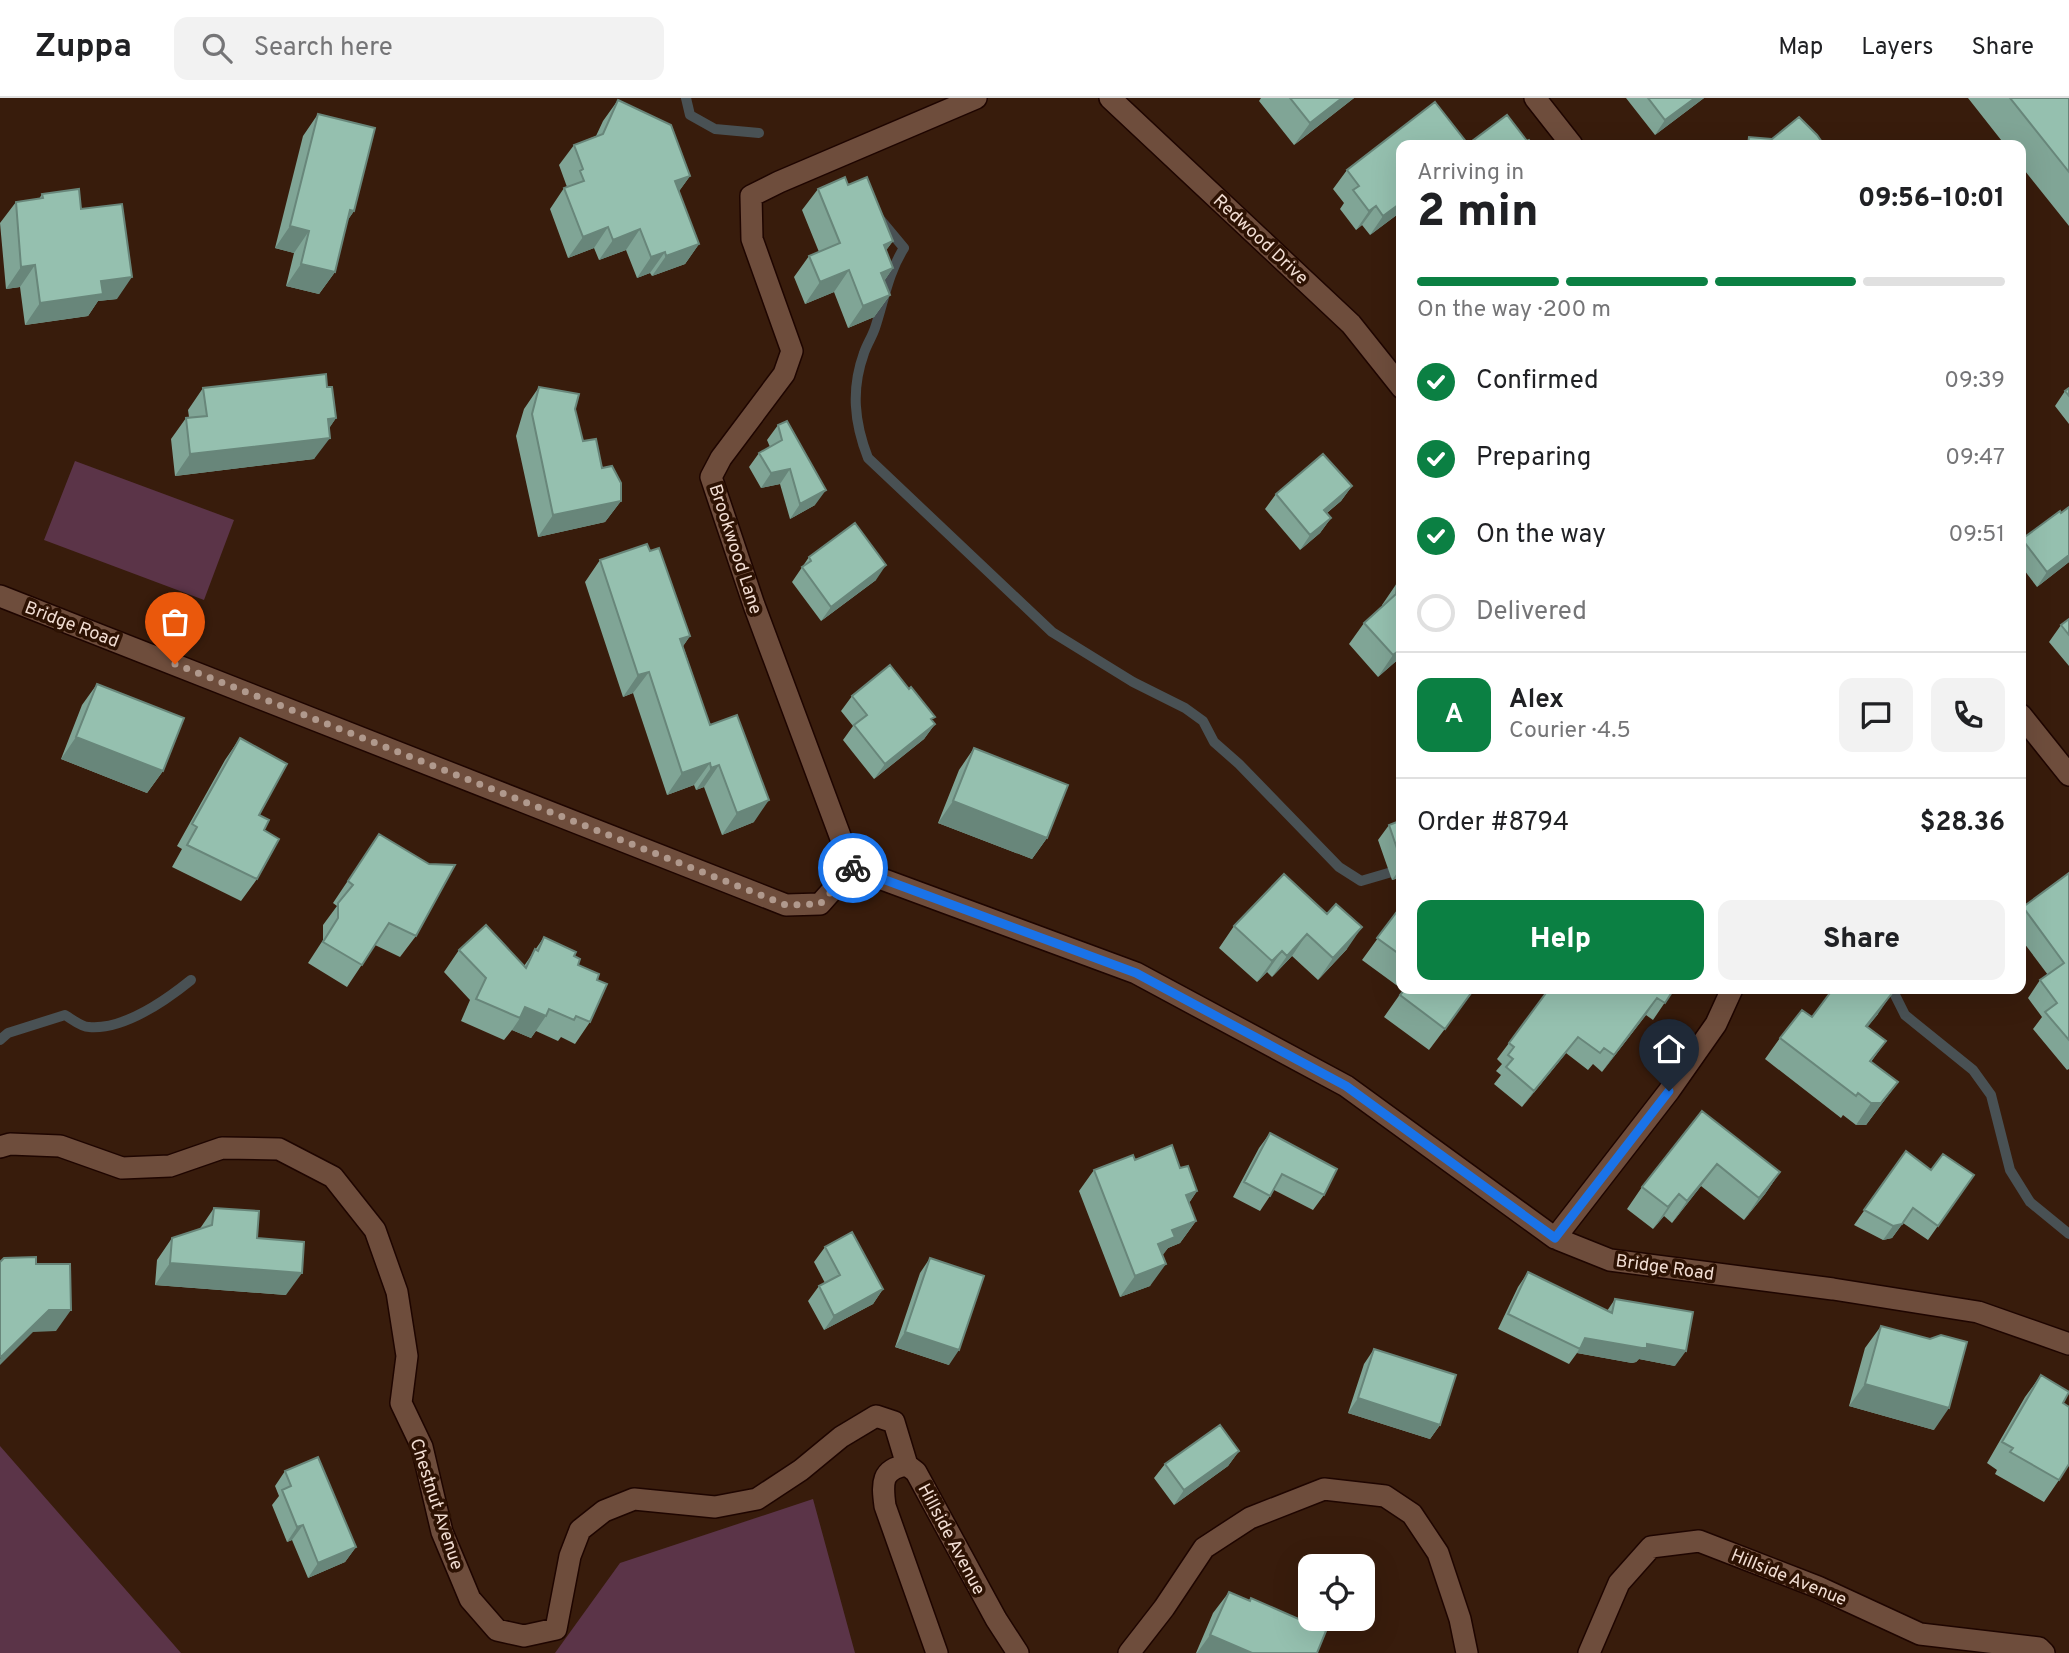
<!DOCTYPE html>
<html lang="en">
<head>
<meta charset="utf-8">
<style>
	body { margin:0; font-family:Overpass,sans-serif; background:#f2f2f2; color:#202124; height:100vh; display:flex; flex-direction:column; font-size:26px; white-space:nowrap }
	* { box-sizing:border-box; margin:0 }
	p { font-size:23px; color:#757577 }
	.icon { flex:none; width:38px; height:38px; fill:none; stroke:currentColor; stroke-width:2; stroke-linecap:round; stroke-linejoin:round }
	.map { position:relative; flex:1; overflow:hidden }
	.side { position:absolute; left:1396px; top:42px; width:630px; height:854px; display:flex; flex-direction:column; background:#fff; border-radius:14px; box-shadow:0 7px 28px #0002 }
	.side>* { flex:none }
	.buttons { position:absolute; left:1298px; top:1456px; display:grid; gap:14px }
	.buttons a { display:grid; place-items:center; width:77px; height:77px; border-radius:14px; background:#fff; box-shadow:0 7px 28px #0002; font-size:35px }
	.pin { position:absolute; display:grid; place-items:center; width:60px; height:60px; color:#fff; margin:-72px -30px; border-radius:50% 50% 50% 0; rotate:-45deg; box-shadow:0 0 7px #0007 }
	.pin .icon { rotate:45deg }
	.courier { position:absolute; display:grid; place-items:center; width:70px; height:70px; margin:-35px; border:5px solid #1a73e8; border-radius:50%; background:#fff; color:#222; box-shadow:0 2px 9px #0007 }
	.head em { font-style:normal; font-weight:800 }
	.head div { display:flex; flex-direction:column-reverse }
	.head { display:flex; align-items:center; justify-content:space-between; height:119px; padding:0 21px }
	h1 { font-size:46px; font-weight:800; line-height:52px }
	.bar { display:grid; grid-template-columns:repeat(4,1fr); gap:10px 7px; align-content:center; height:84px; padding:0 21px }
	.bar i { height:9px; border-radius:5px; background:#e0e0e0 }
	.bar .on { background:#0b8043 }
	.bar p { grid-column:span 4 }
	.line { display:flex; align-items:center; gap:18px; padding:0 21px; border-top:2px solid #e0e0e0 }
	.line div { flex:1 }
	.round { display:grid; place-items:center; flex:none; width:74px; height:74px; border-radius:14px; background:#f2f2f2 }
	ol { padding:0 21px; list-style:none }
	li { display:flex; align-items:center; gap:21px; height:77px }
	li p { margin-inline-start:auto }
	li .icon { padding:7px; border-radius:50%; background:#0b8043; color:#fff; stroke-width:4 }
	li:last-child { color:#757577 }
	li i { width:38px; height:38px; border:4px solid #e0e0e0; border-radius:50% }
	.primary-button { display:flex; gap:14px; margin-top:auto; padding:14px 21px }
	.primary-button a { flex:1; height:80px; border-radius:14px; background:#0b8043; color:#fff; font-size:28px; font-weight:800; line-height:80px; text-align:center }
	.primary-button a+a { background:#f2f2f2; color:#202124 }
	header { display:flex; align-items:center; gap:42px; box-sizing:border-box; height:98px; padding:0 35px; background:#fff; border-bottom:2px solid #e0e0e0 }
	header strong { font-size:33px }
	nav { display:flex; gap:38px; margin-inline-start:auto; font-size:24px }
	.search { width:490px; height:63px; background:#f2f2f2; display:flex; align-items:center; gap:18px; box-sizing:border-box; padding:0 24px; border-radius:14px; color:#757577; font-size:26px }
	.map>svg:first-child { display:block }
</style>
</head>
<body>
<header>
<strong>Zuppa</strong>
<div class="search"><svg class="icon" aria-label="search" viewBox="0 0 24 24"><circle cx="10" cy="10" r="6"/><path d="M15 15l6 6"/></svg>Search here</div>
<nav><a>Map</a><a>Layers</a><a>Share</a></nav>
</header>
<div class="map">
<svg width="2069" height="1555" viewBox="0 0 2069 1555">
	<rect width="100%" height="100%" fill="#381c0c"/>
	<path fill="#5b3448" d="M75,363L234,422L204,502L44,442Z
		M0,1348L181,1555H0Z
		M813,1401L855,1555H555L620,1465Z"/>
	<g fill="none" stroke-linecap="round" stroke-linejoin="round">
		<path stroke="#495154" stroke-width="10" d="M686,0L690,17L715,31L759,35
			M879,120L904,150C888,175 884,203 875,230C872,239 867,246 864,255C851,291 854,324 868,360L1052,534L1133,584L1185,610L1203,623L1214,644L1239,666L1339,769L1361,783L1402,771
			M1892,891L1905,917L1973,972L1991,997L2010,1072L2030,1104L2069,1136
			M0,942L8,935L65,917C72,921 81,929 89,929C124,932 165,903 191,882"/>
		<g stroke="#1e0500" stroke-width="24">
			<path id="minor" d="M1110,0L1351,226L1402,290
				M1535,0L1572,47
				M0,498L786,807L820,806L852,770L1136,875L1346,988L1555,1140L1610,1162L1833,1191L1978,1214L2069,1246
				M2021,617L2069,677
				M852,770L754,507L711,379L721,360L784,276L792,253L752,141L751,98L779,84L976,0
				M0,1049L10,1046L60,1048L122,1070L170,1068L222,1050L279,1051L333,1079L375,1132L397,1194L407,1258L401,1305L422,1349L442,1434L470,1501L497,1532L524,1538L556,1531L570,1458L580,1432L604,1413L634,1401L715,1409L757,1401L801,1372L841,1339L876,1318L894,1324L907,1367
				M1555,1140L1669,993L1716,926L1732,891
				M937,1555L885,1408C882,1385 881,1371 907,1367L916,1374L996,1521L1018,1555
				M1129,1555L1164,1510L1204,1450L1250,1420L1324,1391L1385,1398L1412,1416L1438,1455L1460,1521L1467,1555
				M1589,1555L1619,1485L1651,1449L1699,1443L1818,1489L1920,1536L2039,1550L2044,1555"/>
		</g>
		<use href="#minor" stroke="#6e4d3c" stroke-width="21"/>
	</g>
	<path fill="#80a596" d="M1261,0H1354L1294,47L1259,3Z
		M1626,0H1704L1655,37Z
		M1968,0H2069V128L2021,68V47H2005Z
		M618,2L690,78L679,93L699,146L685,166L652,178L650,175L637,180L626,152L599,162L594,150L568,160L550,111L564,90L567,89L559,67L574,47L596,38L603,23Z
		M1435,4L1468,46L1507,17L1527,43L1529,42L1533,47H1402V113L1370,137L1362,127L1356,132L1340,111L1344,105L1333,91L1347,72Z
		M318,16L354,113L347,123L335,174L319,196L286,188L294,155L275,150L303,38Z
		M848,87L893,143L886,152L893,170L884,183L890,197L874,219L848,230L834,194L805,206L794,179L809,158L819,154L802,112L818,91Z
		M42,96L81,111L117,201L98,203L88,218L25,227L20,189L6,191L0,125L16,104L39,101Z
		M327,289L336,320L329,330L314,361L175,378L171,341L186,320L189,319L188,312L203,290Z
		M539,289L575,311L583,343L602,370L621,403L605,424L538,439L516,338L524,311Z
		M2069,290V326L2055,308L2065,293Z
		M778,327L815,407L790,421L780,386L761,390L749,369L759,355L770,349L767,342Z
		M1352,388L1341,403L1327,415L1331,420L1320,435L1300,452L1265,411L1276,396Z
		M2069,409V464L2037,489L2021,468V442Z
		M650,453L690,538L683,548L710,627L754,724L722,737L704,689L696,692L694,687L667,697L633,595L623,599L585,484L600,462Z
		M809,459L876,482L821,523L792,484Z
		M1402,481V558L1378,579L1349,546L1364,525L1382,509V507L1397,485Z
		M2069,521V568L2049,544L2061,527Z
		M97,586L163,673L147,695L61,661L82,607Z
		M852,598L932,623L935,626L924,641L874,681L843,642L853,628L841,613Z
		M240,640L264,732L257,781L241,803L172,769L182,751L177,748L225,662Z
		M974,650L1047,740L1032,761L938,725L959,672Z
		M1402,722V779L1392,782L1378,742L1389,727Z
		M379,736L416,838L400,859L375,847L347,889L308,865L323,842V827L337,808L333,805Z
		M2069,775V971L2067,972L2033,931L2042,919L2028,900L2040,882L2048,877L2021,841V812L2023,809Z
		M1284,776L1347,851L1318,882L1292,858L1272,879L1267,874L1257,884L1219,850L1234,828Z
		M1402,807V891H1475L1429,952L1384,919L1403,892L1362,862Z
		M544,839L574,858L578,867L597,882L590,924L575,946L561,939L558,943L536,933L531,940L512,932L504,942L461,923L470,902L444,874L459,852L524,868Z
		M1674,891L1653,922L1646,917L1602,974L1593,966L1588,972L1566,955L1522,1009L1494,986L1501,977L1496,973L1502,966L1497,961L1509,945Z
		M1878,916L1867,929L1886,943L1871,964L1898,984L1866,1027H1856L1843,1017L1841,1020L1765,961L1780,940L1812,919Z
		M1702,1013L1780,1074L1765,1096L1744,1122L1701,1088L1672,1125L1664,1118L1653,1131L1627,1111L1642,1089Z
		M1270,1035L1324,1097L1313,1112L1274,1092L1260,1113L1233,1099L1259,1050Z
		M1906,1053L1931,1072L1974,1077L1928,1142L1903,1125L1892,1140L1883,1142L1854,1127Z
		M1135,1062L1180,1070L1197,1093L1189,1105L1196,1123L1180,1145L1168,1150L1162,1157L1150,1188L1120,1199L1079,1093L1094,1072Z
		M214,1110L257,1140L286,1197L155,1187L157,1162L172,1140L199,1132Z
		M825,1149L883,1191L873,1206L824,1232L808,1203L819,1188L825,1185L814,1164Z
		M930,1160L949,1267L895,1249L920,1175Z
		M1528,1174L1607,1213L1615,1201L1675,1268L1639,1261L1636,1264L1632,1265L1577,1255L1569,1266L1498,1231L1518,1189Z
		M1881,1228L1934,1332L1849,1308L1865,1250Z
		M1374,1251L1440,1327L1430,1341L1348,1315L1364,1266Z
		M2041,1277L2063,1305L2059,1382L2044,1404L1995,1376L1997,1372L1987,1365L2025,1299Z
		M1239,1353L1228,1368L1174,1407L1154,1380L1165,1366Z
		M285,1373L356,1449L345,1464L308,1480L292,1442L287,1444L272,1407L279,1398L275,1388Z
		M1229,1494L1317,1555H1196L1213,1515Z"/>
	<path fill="#68867a" d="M1342,0H1354L1294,47L1310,25Z
		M1695,0H1704L1655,37L1665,22Z
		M690,78L675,99V83Z
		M1402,104V113L1370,137L1383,118Z
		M1376,108L1362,127L1356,132L1369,113Z
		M350,112L354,113L339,135Z
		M290,128L309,133L294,155L275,150Z
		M608,129L594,150L568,160L583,139Z
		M640,131L626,152L599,162L613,142Z
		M893,143L877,165L884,147Z
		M699,146L685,166L652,178L666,158Z
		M665,154L650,175L637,180L651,159Z
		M301,166L335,174L319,196L286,188Z
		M35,167L20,189L6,191L21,169Z
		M893,170L878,192L881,175Z
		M849,172L834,194L805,206L820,184Z
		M132,179L117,201L98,203L88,218L25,227L40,205L101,183Z
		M890,197L874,219L848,230L863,208Z
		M336,320L322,341L330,340L314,361L175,378L190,356L328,321Z
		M790,371L780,386L761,390L771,375Z
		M1352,388L1341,403L1313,426L1324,412Z
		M826,392L815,407L790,421L800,406Z
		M621,403L605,424L538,439L553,417Z
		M1331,420L1320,435L1300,452L1310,437Z
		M2069,457V464L2037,489L2047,474Z
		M886,467L876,482L821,523L831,509Z
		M690,538L675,560L680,541Z
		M1402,550V558L1378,579L1393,557Z
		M649,574L633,595L623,599L638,577Z
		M935,626L924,641L874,681L885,666Z
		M76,639L163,673L147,695L61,661Z
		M710,665L694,687L667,697L682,675Z
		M719,667L704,689L696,692L711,670Z
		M769,702L754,724L722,737L737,715Z
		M953,703L1047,740L1032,761L938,725Z
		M1402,768V779L1392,782Z
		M1362,829L1347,851L1318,882L1333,860Z
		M1307,836L1292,858L1272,879L1287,858Z
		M1282,853L1267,874L1257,884L1272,863Z
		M1893,894L1878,916L1851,950L1866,928Z
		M1657,900L1646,917L1602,974L1614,957Z
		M525,909L546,918L531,940L512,932L520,920Z
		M1578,939L1566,955L1522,1009L1534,993Z
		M1898,984L1866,1027H1856L1871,1005Z
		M1717,1066L1701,1088L1672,1125L1687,1103Z
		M1780,1074L1765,1096L1744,1122L1759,1100Z
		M1197,1093L1182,1115L1186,1097Z
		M1679,1096L1664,1118L1653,1131L1668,1109Z
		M1196,1123L1180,1145L1168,1150L1160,1161L1158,1146L1172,1132Z
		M1902,1126L1892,1140L1883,1142L1893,1128Z
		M170,1165L302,1175L286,1197L155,1187Z
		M1166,1166L1150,1188L1120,1199L1135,1178Z
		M883,1191L873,1206L824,1232L834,1218Z
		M49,1212H71L56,1233L33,1234L0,1267V1261L1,1259Z
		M905,1234L959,1252L949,1267L895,1249Z
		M1585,1240L1647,1246L1686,1253L1675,1268L1639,1261L1636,1264L1632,1265L1577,1255Z
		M1865,1286L1949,1310L1934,1332L1849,1308Z
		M1358,1300L1440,1327L1430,1341L1348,1315Z
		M1239,1353L1228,1368L1174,1407L1184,1392Z
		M303,1427L292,1442L287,1444L297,1429Z
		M356,1449L345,1464L308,1480L318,1465Z
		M1210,1537L1252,1555H1197Z"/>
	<path fill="#95c0af" stroke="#68867a" stroke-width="2" d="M1290,0H1342L1310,25Z
		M1648,0H1695L1665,22Z
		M2010,0H2069V74Z
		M618,2L671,27L690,78L675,83L699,146L666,158L665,154L651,159L640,131L613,142L608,129L583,139L564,90L584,83L580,73L583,71L574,47L603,36Z
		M1435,4L1468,46L1507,17L1527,43L1529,42L1533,47H1402V104L1383,118L1376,108L1369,113L1353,92L1359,88L1347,72Z
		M318,16L375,30L354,113L350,112L335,174L301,166L309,133L290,128Z
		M1799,19L1817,37L1824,47H1748L1749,39L1772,41Z
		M845,79L848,87L867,79L893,143L884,147L893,170L881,175L890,197L863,208L849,172L820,184L809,158L840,145L818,91Z
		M79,91L81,111L122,106L132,179L101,183L103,196L40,205L35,167L21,169L16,104L43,100L42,96Z
		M326,276L327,289H332L336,320L328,321L330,340L190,356L186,320L207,318L203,290Z
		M539,289L579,296L575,311L583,343L596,341L602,370L612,368L621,385V403L553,417L532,316Z
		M2069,290V298L2065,293Z
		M787,323L826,392L800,406L790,371L771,375L759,355L782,342L778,327Z
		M1323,356L1352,388L1324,412L1331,420L1310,437L1276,396Z
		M2069,409V457L2047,474L2022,441L2060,413L2061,415Z
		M855,425L886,467L831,509L802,469L811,463L809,459Z
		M647,446L650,453L659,450L690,538L680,541L710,627L737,617L769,702L737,715L719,667L711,670L710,665L682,675L649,574L638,577L600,462Z
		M1402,481V550L1393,557L1364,525L1396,496L1397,485Z
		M2069,521V537L2061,527Z
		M890,567L909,591L911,589L935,619L931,621L935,626L885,666L854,627L867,617L852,598Z
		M97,586L184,620L163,673L76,639Z
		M240,640L287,666L259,717L269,722L264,732L279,741L257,781L187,747L197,729L192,726Z
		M974,650L1068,687L1047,740L953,703Z
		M1402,722V765L1389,727Z
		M379,736L429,766L455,767L416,838L389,825L362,867L323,844L338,820V805L353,787L348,783Z
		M2069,775V942L2045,914L2057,905L2040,882L2064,865L2023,809Z
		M1284,776L1327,816L1336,806L1362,829L1333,860L1307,836L1287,858L1282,853L1272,863L1234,828Z
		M1402,807V858L1377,840Z
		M486,827L526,870L535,851L538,853L544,839L576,854L574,858L580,861L578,867L599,876L597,882L607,886L590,924L576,918L574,922L549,911L546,918L525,909L520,920L476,901L486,880L459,852Z
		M1405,891H1474L1445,931L1400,897Z
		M1549,891H1674L1665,905L1657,900L1614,957L1604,950L1600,955L1578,939L1534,993L1506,969L1513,961L1508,957L1514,949L1509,945Z
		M1833,891H1889L1893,894L1866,928L1886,943L1870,963L1898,984L1881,1005H1871L1858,995L1856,998L1780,940L1802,912L1812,919Z
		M1702,1013L1780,1074L1759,1100L1717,1066L1687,1103L1679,1096L1668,1109L1642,1089Z
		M1270,1035L1337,1071L1324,1097L1282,1076L1270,1098L1244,1084Z
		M1172,1047L1180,1070L1188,1068L1197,1093L1186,1097L1196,1123L1172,1132L1175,1139L1158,1146L1166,1166L1135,1178L1094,1072L1133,1057L1135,1062Z
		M1906,1053L1931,1072L1943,1056L1974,1077L1938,1128L1913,1110L1902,1126L1893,1128L1864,1112Z
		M214,1110L259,1113L257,1140L304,1144L302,1175L170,1165L172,1140L212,1127Z
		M852,1134L883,1191L834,1218L819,1188L840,1177L825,1149Z
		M36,1159V1166H70L71,1212H49L1,1259L0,1257V1164L4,1160Z
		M930,1160L984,1178L959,1252L905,1234Z
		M1528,1174L1612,1215L1615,1201L1693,1214L1686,1253L1647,1246V1250H1642L1585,1240L1580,1251L1508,1216Z
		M1881,1228L1930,1241L1941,1237L1967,1244L1949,1310L1865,1286Z
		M1374,1251L1456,1277L1440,1327L1358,1300Z
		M2041,1277L2069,1294L2063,1305L2069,1309V1366L2059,1382L2010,1354L2013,1350L2002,1344Z
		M1220,1327L1239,1353L1184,1392L1165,1366Z
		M318,1359L356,1449L318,1465L303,1427L297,1429L282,1392L291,1388L285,1373Z
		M1229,1494L1250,1503L1251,1500L1326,1533L1317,1555H1252L1210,1537Z"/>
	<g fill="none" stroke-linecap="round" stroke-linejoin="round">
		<path stroke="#b0998d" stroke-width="7" stroke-dasharray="0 12.6" d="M175,566L786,807L820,806L853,770"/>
		<path stroke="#1a73e8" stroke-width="9" d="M853,770L1136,875L1346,988L1555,1140L1669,993"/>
	</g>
	<g text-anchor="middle" stroke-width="7" stroke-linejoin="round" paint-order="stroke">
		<g font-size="18" fill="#f1ddd3" stroke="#2d1203">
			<text transform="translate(1261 141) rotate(43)" y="6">Redwood Drive</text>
			<text transform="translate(736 451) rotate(72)" y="6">Brookwood Lane</text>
			<text transform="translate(72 526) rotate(21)" y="6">Bridge Road</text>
			<text transform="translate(1665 1169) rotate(8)" y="6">Bridge Road</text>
			<text transform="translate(437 1406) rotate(72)" y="6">Chestnut Avenue</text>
			<text transform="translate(952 1441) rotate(62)" y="6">Hillside Avenue</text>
			<text transform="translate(1789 1479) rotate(22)" y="6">Hillside Avenue</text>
		</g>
	</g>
</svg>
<div class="buttons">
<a><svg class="icon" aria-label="locate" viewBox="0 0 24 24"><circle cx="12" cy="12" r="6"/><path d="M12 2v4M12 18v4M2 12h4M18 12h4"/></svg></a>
</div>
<div class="pin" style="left:175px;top:566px;background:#ea580c"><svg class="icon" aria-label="bag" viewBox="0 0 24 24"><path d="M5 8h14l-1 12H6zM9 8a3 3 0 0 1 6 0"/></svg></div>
<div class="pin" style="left:1669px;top:993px;background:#1f2937"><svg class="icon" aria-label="home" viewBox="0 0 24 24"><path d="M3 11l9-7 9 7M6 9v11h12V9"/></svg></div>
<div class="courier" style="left:853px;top:770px"><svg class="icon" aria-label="bike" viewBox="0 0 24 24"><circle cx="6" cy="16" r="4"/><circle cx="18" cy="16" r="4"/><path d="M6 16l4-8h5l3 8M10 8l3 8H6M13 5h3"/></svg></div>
<section class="side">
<div class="head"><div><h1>2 min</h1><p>Arriving in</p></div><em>09:56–10:01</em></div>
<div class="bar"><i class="on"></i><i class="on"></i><i class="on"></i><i></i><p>On the way · 200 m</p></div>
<ol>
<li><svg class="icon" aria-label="check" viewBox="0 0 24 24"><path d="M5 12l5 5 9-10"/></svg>Confirmed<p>09:39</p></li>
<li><svg class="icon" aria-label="check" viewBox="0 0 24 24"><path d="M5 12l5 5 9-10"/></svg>Preparing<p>09:47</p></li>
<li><svg class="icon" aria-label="check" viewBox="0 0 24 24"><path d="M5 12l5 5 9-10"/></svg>On the way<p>09:51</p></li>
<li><i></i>Delivered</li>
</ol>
<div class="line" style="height:126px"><b class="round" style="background:#0b8043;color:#fff">A</b><div><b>Alex</b><p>Courier · 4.5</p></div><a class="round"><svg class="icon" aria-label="chat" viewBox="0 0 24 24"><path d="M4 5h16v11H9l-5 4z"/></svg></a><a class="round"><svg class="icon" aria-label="phone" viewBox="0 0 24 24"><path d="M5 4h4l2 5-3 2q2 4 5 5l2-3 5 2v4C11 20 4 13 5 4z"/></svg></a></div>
<div class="line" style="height:91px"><div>Order #8794</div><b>$28.36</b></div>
<div class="primary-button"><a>Help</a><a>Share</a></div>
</section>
</div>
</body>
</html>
